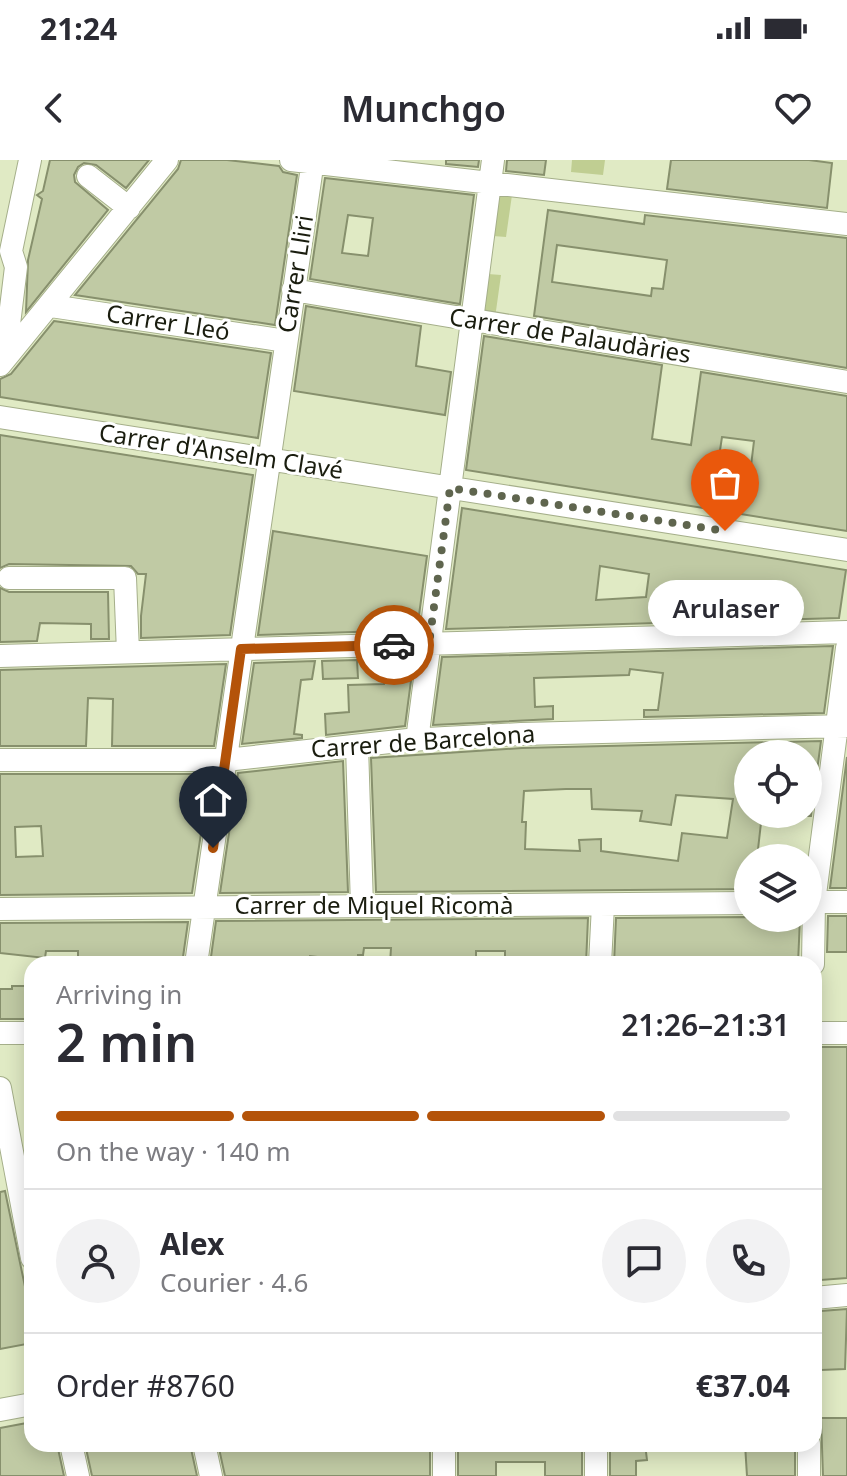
<!DOCTYPE html>
<html lang="en">
<head>
<meta charset="utf-8">
<style>
	body { margin:0; font-family:"Noto Sans",sans-serif; background:#f2f2f3; color:#2b2b33; height:100vh; display:flex; flex-direction:column; font-size:30px; white-space:nowrap }
	* { box-sizing:border-box; margin:0 }
	p { font-size:26px; color:#7c7c81 }
	.icon { flex:none; width:44px; height:44px; fill:none; stroke:currentColor; stroke-width:2; stroke-linecap:round; stroke-linejoin:round }
	.map { position:relative; flex:1; overflow:hidden }
	.drawer { position:absolute; left:24px; top:796px; width:798px; height:496px; display:flex; flex-direction:column; background:#fff; border-radius:24px; box-shadow:0 4px 20px #0003 }
	.drawer>* { flex:none }
	.tools { position:absolute; left:734px; top:580px; display:grid; gap:16px }
	.tools a { display:grid; place-items:center; width:88px; height:88px; border-radius:50%; background:#fff; box-shadow:0 4px 20px #0003; font-size:40px }
	.pin { position:absolute; display:grid; place-items:center; width:68px; height:68px; color:#fff; margin:-82px -34px; border-radius:50% 50% 50% 0; rotate:-45deg; box-shadow:0 0 8px #0007 }
	.pin .icon { rotate:45deg }
	.courier { position:absolute; display:grid; place-items:center; width:80px; height:80px; margin:-40px; border:6px solid #b45309; border-radius:50%; background:#fff; color:#222; box-shadow:0 2px 10px #0007 }
	.bubble { position:absolute; height:56px; border-radius:28px; background:#fff; box-shadow:0 4px 20px #0003; font-size:26px; font-weight:600; line-height:56px; text-align:center }
	.summary em { font-style:normal; font-weight:600 }
	.summary div { display:flex; flex-direction:column-reverse }
	.summary { display:flex; align-items:center; justify-content:space-between; height:136px; padding:0 32px }
	h1 { font-size:52px; font-weight:600; line-height:60px }
	.bar { display:grid; grid-template-columns:repeat(4,1fr); gap:12px 8px; align-content:center; height:96px; padding:0 32px }
	.bar i { height:10px; border-radius:6px; background:#e1e1e2 }
	.bar .active { background:#b45309 }
	.bar p { grid-column:span 4 }
	.line { display:flex; align-items:center; gap:20px; padding:0 32px; border-top:2px solid #e1e1e2 }
	.line div { flex:1 }
	.round { display:grid; place-items:center; flex:none; width:84px; height:84px; border-radius:42px; background:#f2f2f3 }
	.status { display:flex; justify-content:space-between; align-items:center; height:56px; padding:0 40px; background:#fff; direction:ltr }
	.status svg { height:22px; fill:currentColor }
	header { display:flex; justify-content:space-between; align-items:center; height:104px; padding:0 32px; background:#fff; font-size:36px; font-weight:600 }
	.map>svg:first-child { display:block }
</style>
</head>
<body>
<div class="status"><b>21:24</b><svg viewBox="0 0 49 12"><path d="M0 12V9h3v3zM5 12V6h3v6zM10 12V3h3v9zM15 12V0h3v12zM26 1h20v11H26zM47 4h2v5h-2z"/></svg></div>
<header><svg class="icon" aria-label="back" viewBox="0 0 24 24"><path d="M15 5l-7 7 7 7"/></svg>Munchgo<svg class="icon" aria-label="heart" viewBox="0 0 24 24"><path d="M12 20l-8-8c-3-5 5-10 8-4 3-6 11-1 8 4z"/></svg></header>
<div class="map">
<svg width="847" height="1316" viewBox="0 0 847 1316">
	<rect width="100%" height="100%" fill="#e0eac4"/>
	<path fill="#c0ce92" d="M572,0H605L603,15L571,12Z
		M499,33L512,35L506,77L493,76Z
		M488,114L501,115L495,158L482,157Z"/>
	<path fill="#c0caa4" stroke="#87906d" stroke-width="2" fill-rule="evenodd" d="M50,0H149L126,28L96,5L84,3L78,7L74,15L75,22L108,50L26,152L28,100L42,39L37,35L43,31Z
		M181,0H227L279,6L283,12L297,15L275,165L75,135L178,9Z
		M446,0H479L478,7L446,4Z
		M507,0H546L544,15L506,11Z
		M671,0H809L832,3L827,48L667,29Z
		M325,18L474,35L460,144L310,119ZM348,55L373,58L368,96L342,93Z
		M548,50L644,64L645,55L847,78V208L534,156ZM557,85L667,100L663,129L652,128L651,136L552,122Z
		M306,146L421,166L416,206L451,212L445,255L294,231Z
		M54,161L271,193L258,278L0,237V219L11,214Z
		M484,176L662,205L652,279L691,285L701,212L847,236V371L466,310ZM722,277L754,281L750,314L717,310Z
		M0,275L253,315L230,475L141,478V456L146,414H138L131,406L9,404L0,408Z
		M462,348L846,410L839,458L446,469ZM600,406L649,414L646,437L596,440Z
		M273,371L427,396L417,470L258,475Z
		M0,428L9,432H108L109,479H91V464L40,463L37,481L0,482Z
		M833,486L824,553L644,557V550H658L663,513L630,509L629,515L534,518L535,547L553,546V559L433,565L442,497Z
		M414,498L405,566L326,575L325,554L349,552L348,525L384,524V499Z
		M357,500L358,518L323,519L322,501Z
		M315,501L312,519L301,520L294,574L302,575V578L242,584L254,503Z
		M226,504L214,586H112L113,539L88,538L86,586H0V510Z
		M821,581L811,656H808V594H748V654H762L757,698H748V729L376,732L371,598L522,588ZM566,629H591L592,649L642,651L640,661L671,665L676,635L733,639L727,678L682,673L678,701L601,691V679L579,680L580,691L525,689L526,662H522L524,631Z
		M847,597V728H830Z
		M343,601L348,732L220,733L238,613Z
		M0,614H210L192,733L0,735ZM41,666L43,696L16,697L15,667Z
		M828,756H847V792H827Z
		M748,757L800,758L798,804H668V797H637V804H614L616,758Z
		M588,758L586,804H505V791H476V804H390L391,788H364L363,795H358V798L343,797V800L310,796L309,804H210L216,761Z
		M188,762L182,804H116V800L78,797V791H46L45,798L0,793V763Z
		M12,826H32V859H0V829H12Z
		M821,887H847V1118L821,1120Z
		M5,1031L32,1160V1183L0,1189V1032Z
		M847,1149L845,1209L821,1210V1151Z
		M821,1258H847V1316H823Z
		M32,1262V1284H57L64,1316H0V1268Z
		M85,1284H190L197,1316H92Z
		M218,1284H430V1316H225Z
		M458,1284H582V1316H545V1302H496V1316H458Z
		M610,1284H645L647,1300L636,1301V1316H610Z
		M745,1284H795V1316H747Z"/>
	<g fill="none" stroke-linecap="round" stroke-linejoin="round">
		<g stroke="#a5af8a" stroke-width="24">
			<path id="minor" d="M291,0L847,64
				M88,16L129,48
				M293,130L847,222
				M51,146L286,181
				M5,197L16,107L11,91L30,0
				M0,205L167,0
				M0,257L847,390
				M9,418H125L128,492
				M0,496L847,472
				M417,580L493,0
				M357,586L362,746
				M0,600H226L408,580L521,574L847,566
				M808,742H847
				M0,749L748,743
				M196,804L313,0
				M600,804L603,745
				M813,804L814,742L847,488
				M0,873H32
				M814,873H847
				M0,928L32,1098
				M814,1138L847,1135
				M0,1250L32,1244
				M71,1284L78,1316
				M204,1284L211,1316
				M444,1284V1316
				M596,1316V1284
				M809,1316V1284"/>
		</g>
		<use href="#minor" stroke="#fff" stroke-width="22"/>
	</g>
	<g fill="none" stroke-linecap="round" stroke-linejoin="round">
		<path stroke="#5f654e" stroke-width="8" stroke-dasharray="0 14.4" d="M394,485L429,484L450,328L725,371"/>
		<path stroke="#b45309" stroke-width="10" d="M213,688L241,489L394,485"/>
	</g>
	<g text-anchor="middle" stroke-width="6" stroke-linejoin="round" paint-order="stroke">
		<g font-size="24" fill="#1a1d0f" stroke="#fff">
			<text transform="translate(296 114) rotate(-81)" y="8">Carrer Lliri</text>
			<text transform="translate(168 163) rotate(9)" y="8">Carrer Lleó</text>
			<text transform="translate(570 176) rotate(9)" y="8">Carrer de Palaudàries</text>
			<text transform="translate(221 292) rotate(9)" y="8">Carrer d'Anselm Clavé</text>
			<text transform="translate(423 582) rotate(-4)" y="8">Carrer de Barcelona</text>
			<text x="374" y="754">Carrer de Miquel Ricomà</text>
		</g>
	</g>
</svg>
<div class="tools">
<a><svg class="icon" aria-label="locate" viewBox="0 0 24 24"><circle cx="12" cy="12" r="6"/><path d="M12 2v4M12 18v4M2 12h4M18 12h4"/></svg></a>
<a><svg class="icon" aria-label="layers" viewBox="0 0 24 24"><path d="M12 4l9 5-9 5-9-5zM3 14l9 5 9-5"/></svg></a>
</div>
<div class="pin" style="left:725px;top:371px;background:#ea580c"><svg class="icon" aria-label="bag" viewBox="0 0 24 24"><path d="M5 8h14l-1 12H6zM9 8a3 3 0 0 1 6 0"/></svg></div>
<div class="pin" style="left:213px;top:688px;background:#1f2937"><svg class="icon" aria-label="home" viewBox="0 0 24 24"><path d="M3 11l9-7 9 7M6 9v11h12V9"/></svg></div>
<div class="courier" style="left:394px;top:485px"><svg class="icon" aria-label="car" viewBox="0 0 24 24"><path d="M5 17H2v-5l4-1 3-4h7l3 4 3 1v5h-3M9 17h6M6 11h13"/><circle cx="7" cy="17" r="2"/><circle cx="17" cy="17" r="2"/></svg></div>
<div class="bubble" style="left:648px;top:420px;width:156px">Arulaser</div>
<section class="drawer">
<div class="summary"><div><h1>2 min</h1><p>Arriving in</p></div><em>21:26–21:31</em></div>
<div class="bar"><i class="active"></i><i class="active"></i><i class="active"></i><i></i><p>On the way · 140 m</p></div>
<div class="line" style="height:144px"><a class="round"><svg class="icon" aria-label="person" viewBox="0 0 24 24"><circle cx="12" cy="8" r="4"/><path d="M4 21q1-7 8-7t8 7"/></svg></a><div><b>Alex</b><p>Courier · 4.6</p></div><a class="round"><svg class="icon" aria-label="chat" viewBox="0 0 24 24"><path d="M4 5h16v11H9l-5 4z"/></svg></a><a class="round"><svg class="icon" aria-label="phone" viewBox="0 0 24 24"><path d="M5 4h4l2 5-3 2q2 4 5 5l2-3 5 2v4C11 20 4 13 5 4z"/></svg></a></div>
<div class="line" style="height:104px"><div>Order #8760</div><b>€37.04</b></div>
</section>
</div>
</body>
</html>
